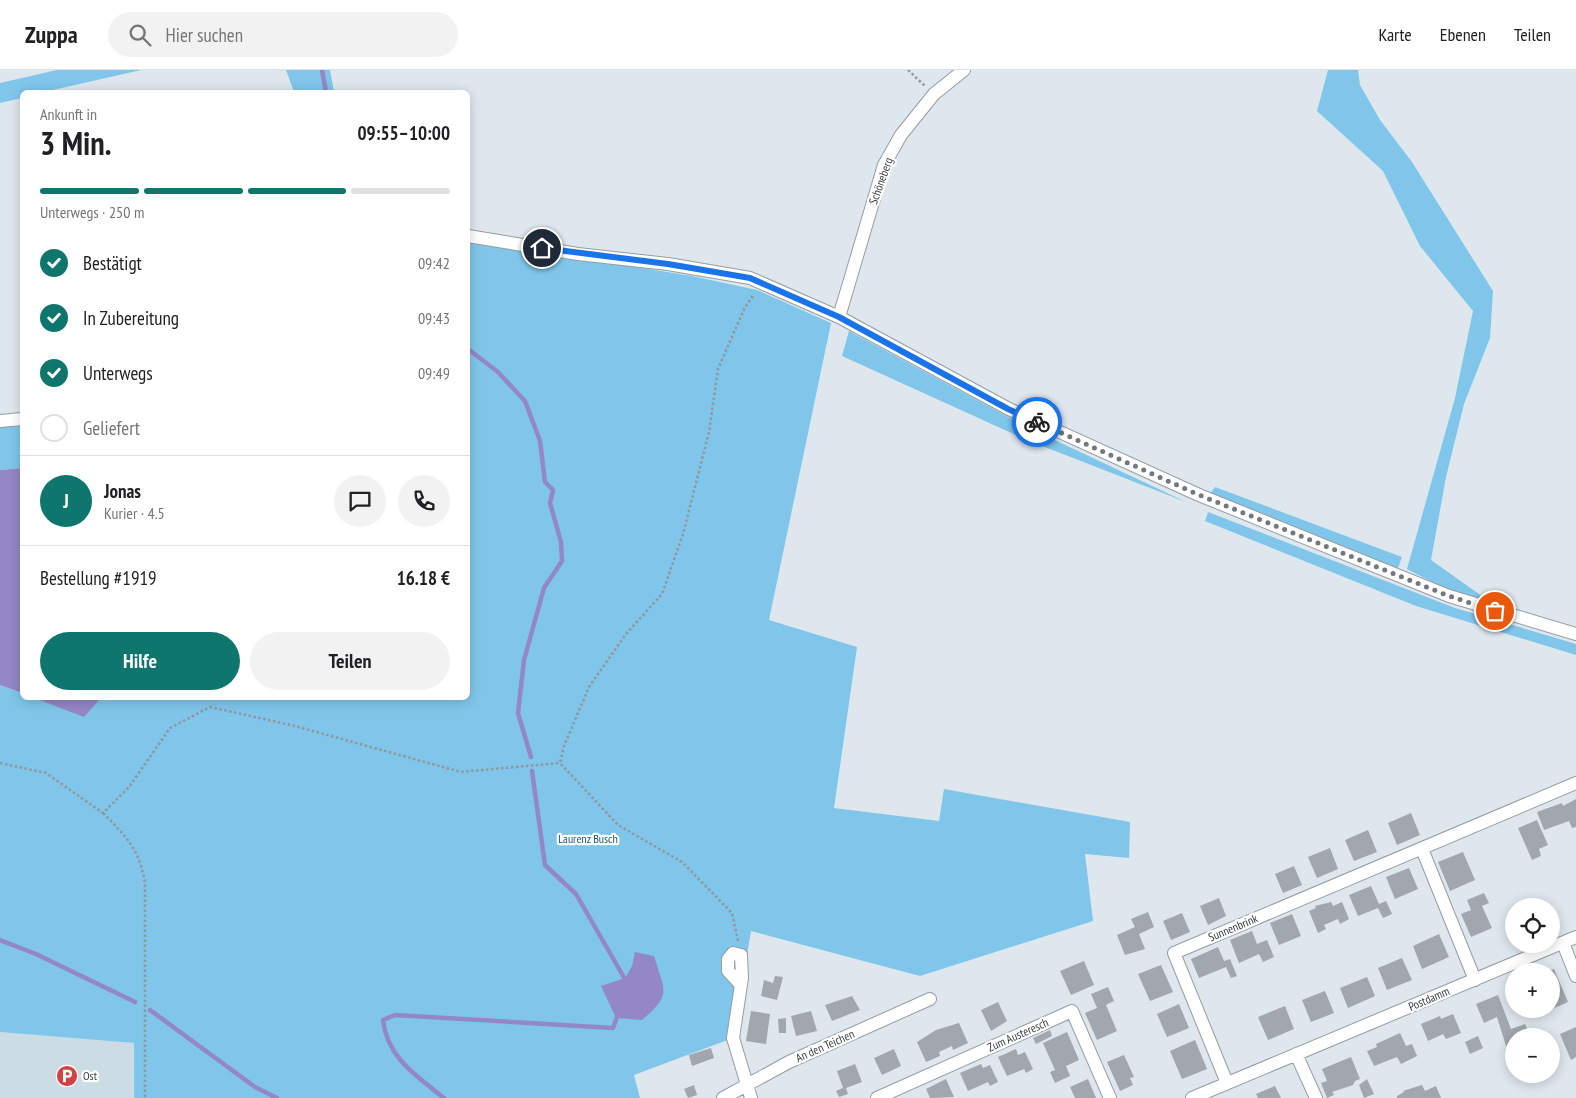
<!DOCTYPE html>
<html lang="de">
<head>
<meta charset="utf-8">
<style>
	body { margin:0; font-family:"PT Sans Narrow",sans-serif; background:#f2f2f2; color:#202124; height:100vh; display:flex; flex-direction:column; font-size:19px; white-space:nowrap }
	* { box-sizing:border-box; margin:0 }
	p { font-size:16px; color:#757577 }
	.icon { flex:none; width:28px; height:28px; fill:none; stroke:currentColor; stroke-width:2; stroke-linecap:round; stroke-linejoin:round }
	.map { position:relative; flex:1; overflow:hidden }
	.drawer { position:absolute; left:20px; top:20px; width:450px; height:610px; display:flex; flex-direction:column; background:#fff; border-radius:8px; box-shadow:0 2px 12px #0003 }
	.drawer>* { flex:none }
	.controls { position:absolute; left:1505px; top:828px; display:grid; gap:10px }
	.controls a { display:grid; place-items:center; width:55px; height:55px; border-radius:50%; background:#fff; box-shadow:0 2px 12px #0003; font-size:25px }
	.pin { position:absolute; display:grid; place-items:center; width:42px; height:42px; color:#fff; margin:-21px; border:2px solid #fff; border-radius:50%; box-shadow:0 1px 5px #0007 }
	.courier { position:absolute; display:grid; place-items:center; width:50px; height:50px; margin:-25px; border:4px solid #1a73e8; border-radius:50%; background:#fff; color:#222; box-shadow:0 1px 6px #0007 }
	.head em { font-style:normal; font-weight:700 }
	.head div { display:flex; flex-direction:column-reverse }
	.head { display:flex; align-items:center; justify-content:space-between; height:85px; padding:0 20px }
	h1 { font-size:32px; font-weight:700; line-height:38px }
	.bar { display:grid; grid-template-columns:repeat(4,1fr); gap:8px 5px; align-content:center; height:60px; padding:0 20px }
	.bar i { height:6px; border-radius:4px; background:#e0e0e0 }
	.bar .active { background:#0f766e }
	.bar p { grid-column:span 4 }
	.line { display:flex; align-items:center; gap:12px; padding:0 20px; border-top:1px solid #e0e0e0 }
	.line div { flex:1 }
	.round { display:grid; place-items:center; flex:none; width:52px; height:52px; border-radius:26px; background:#f2f2f2 }
	ol { padding:0 20px; list-style:none }
	li { display:flex; align-items:center; gap:15px; height:55px }
	li p { margin-inline-start:auto }
	li .icon { padding:5px; border-radius:50%; background:#0f766e; color:#fff; stroke-width:4 }
	li:last-child { color:#757577 }
	li i { width:28px; height:28px; border:2px solid #e0e0e0; border-radius:50% }
	.primary-button { display:flex; gap:10px; margin-top:auto; padding:10px 20px }
	.primary-button a { flex:1; height:58px; border-radius:30px; background:#0f766e; color:#fff; font-size:20px; font-weight:700; line-height:58px; text-align:center }
	.primary-button a+a { background:#f2f2f2; color:#202124 }
	header { display:flex; align-items:center; gap:30px; box-sizing:border-box; height:70px; padding:0 25px; background:#fff; border-bottom:1px solid #e0e0e0 }
	header strong { font-size:24px }
	nav { display:flex; gap:28px; margin-inline-start:auto; font-size:18px }
	.search { width:350px; height:45px; background:#f2f2f2; display:flex; align-items:center; gap:12px; box-sizing:border-box; padding:0 18px; border-radius:28px; color:#757577; font-size:19px }
	.map>svg:first-child { display:block }
</style>
</head>
<body>
<header>
<strong>Zuppa</strong>
<div class="search"><svg class="icon" aria-label="search" viewBox="0 0 24 24"><circle cx="10" cy="10" r="6"/><path d="M15 15l6 6"/></svg>Hier suchen</div>
<nav><a>Karte</a><a>Ebenen</a><a>Teilen</a></nav>
</header>
<div class="map">
<svg width="1576" height="1028" viewBox="0 0 1576 1028">
	<rect width="100%" height="100%" fill="#dee7ed"/>
	<path fill="#cbdce5" d="M0,962L134,973V1028H0Z"/>
	<path fill="#7fc6ea" d="M57,0H141L44,22H22V28L0,33V13Z
		M286,0H330L334,22H294Z
		M1328,0H1358L1360,15L1380,50L1412,92L1493,221L1490,268L1464,334L1446,407L1431,490L1486,529L1457,525L1407,499L1455,328L1473,241L1420,176L1383,101L1317,41Z
		M468,170L692,206L757,220L831,253L769,550L857,577L834,738L939,751L944,719L1130,752L1129,788L1085,784L1093,851L920,906L751,861L733,968L634,1005L640,1028H134V973L0,962V615L22,623V628H34L84,646L101,628H468Z
		M849,261L1023,355L1186,432L1027,370L842,286Z
		M22,356V398L0,400V357Z
		M1215,417L1402,487L1397,501L1209,425Z
		M1208,442L1455,538L1576,574V585L1416,536L1205,451Z"/>
	<path fill="#9487c7" d="M22,398V623L0,615V400Z
		M34,628H101L84,647Z
		M635,882L654,886C665,922 672,924 642,950L616,948L601,916L625,908L632,896Z"/>
	<g fill="none" stroke-linecap="round" stroke-linejoin="round">
		<path stroke="#9487c7" stroke-width="4.5" d="M322,0L326,22
			M468,279L498,302L525,331L540,371L545,412L553,420L550,433L561,472L562,491L544,518L524,590L518,643L531,687
			M532,701L545,795L576,824L626,911
			M0,870L36,884L135,932
			M150,940L255,1017L277,1028
			M444,1028C417,1006 387,988 383,950L395,945L613,958L618,944"/>
	</g>
	<path fill="#a2a6ae" d="M1576,729V757L1572,758L1569,751L1544,760L1537,742L1562,733L1563,736Z
		M1411,743L1420,765L1397,775L1388,753Z
		M1537,750L1548,775L1539,779L1541,786L1532,790L1518,758Z
		M1368,760L1377,782L1354,791L1345,770Z
		M1330,778L1338,799L1317,808L1308,787Z
		M1463,782L1475,810L1450,821L1438,792Z
		M1294,796L1302,815L1283,823L1275,804Z
		M1409,798L1418,819L1395,829L1386,807Z
		M1371,816L1379,834L1386,831L1392,844L1383,848L1378,838L1358,846L1349,825Z
		M1484,823L1489,833L1482,836L1492,858L1471,867L1461,844L1471,840L1467,830Z
		M1219,828L1226,846L1208,855L1200,836Z
		M1331,832L1333,836L1342,832L1349,849L1340,854L1338,849L1324,855L1326,859L1318,863L1309,841L1316,838L1315,836Z
		M1148,842L1154,857L1139,864L1145,879L1125,885L1117,865L1135,857L1131,849Z
		M1182,843L1190,862L1171,870L1163,851Z
		M1292,844L1301,866L1279,875L1270,853Z
		M1252,861L1257,874L1267,870L1274,887L1263,892L1259,884L1239,893L1230,870Z
		M1439,864L1449,887L1422,899L1413,876Z
		M1218,877L1224,891L1230,889L1237,906L1231,908L1226,897L1199,908L1191,889Z
		M1402,888L1412,910L1387,920L1378,898Z
		M1084,891L1094,915L1071,925L1060,901Z
		M1161,895L1173,922L1150,931L1138,904Z
		M1554,899L1568,932L1545,942L1544,939H1551V900Z
		M775,906L783,907L777,930L761,926L764,910L773,913Z
		M1367,907L1375,926L1348,938L1340,918Z
		M1108,917L1114,931L1106,935L1117,961L1097,970L1085,943L1097,938L1091,924Z
		M1325,921L1334,943L1311,952L1302,930Z
		M1498,925L1511,959L1525,954L1530,966H1514V973L1506,976L1497,947L1484,953L1476,934Z
		M852,926L860,940L832,951L825,935Z
		M998,932L1007,951L991,961L981,940Z
		M1179,934L1189,958L1167,967L1157,944Z
		M1285,936L1294,959L1268,970L1258,947Z
		M751,941L770,944L766,974L746,971Z
		M811,941L817,961L796,966L791,946Z
		M1453,944L1461,963L1446,969L1443,964L1428,971L1421,954L1440,946L1441,949Z
		M786,948V963H779L778,949Z
		M959,953L968,973L953,980L952,976L939,982L940,986L926,992L917,972L936,960Z
		M1576,957V987L1571,990L1560,964Z
		M1050,960L1052,966L1036,974L1033,968Z
		M1067,962L1079,990L1066,996L1070,1006L1055,1013L1050,1002L1055,1000L1043,973Z
		M1400,963L1406,976L1412,974L1417,986L1401,994L1397,987L1374,996L1367,981L1377,977L1376,974Z
		M1478,966L1483,978L1470,984L1465,972Z
		M1195,970L1207,999L1182,1009L1170,981Z
		M711,978L714,988L692,996L689,985Z
		M894,979L901,996L882,1005L874,988Z
		M1016,979L1018,985L1025,982L1033,999L1026,1003L1024,999L1007,1006L998,987Z
		M1124,985L1134,1007L1130,1008L1133,1015L1120,1021L1107,992Z
		M1351,987L1360,1009L1355,1011L1353,1015L1332,1022L1334,1025L1327,1028L1321,1013L1327,1011L1322,999Z
		M855,994L862,1012L846,1018L848,1024L839,1027L836,1021L843,1018L837,1001Z
		M981,994L983,998L990,995L998,1012L990,1016L988,1012L968,1021L960,1003Z
		M946,1009L954,1027L930,1028L926,1019Z
		M1088,1009L1096,1028H1075L1070,1017Z
		M1367,1009L1374,1024L1364,1028L1359,1015Z
		M694,1015L697,1025L688,1028L684,1019Z
		M1422,1015L1425,1021L1436,1016L1441,1028H1397V1026L1404,1022L1403,1021Z
		M1275,1016L1281,1028H1258L1256,1024Z"/>
	<g fill="none" stroke-linecap="round" stroke-linejoin="round">
		<g stroke="#949da1" stroke-width="14">
			<path id="street" d="M468,166L578,184L668,194L750,208L839,247L1009,339L1199,425L1449,526L1576,564
				M839,247L884,95L901,65L934,24L964,0
				M0,351L22,349
				M1422,779L1475,910
				M1563,873L1576,906
				M741,915L728,901V889L733,883L741,885L742,908L733,968L751,1028
				M1296,984L1316,1028
				M1227,1013L1174,883L1576,713
				M723,1028L789,992L930,929
				M877,1028L1072,941L1110,1028
				M1192,1028L1576,867"/>
		</g>
		<path stroke="#90979b" stroke-width="2.5" stroke-dasharray="2.5 2.5" stroke-linecap="butt" d="M908,0L925,16
			M0,693L46,703L103,743L129,717L170,658L210,637L291,655L461,702L559,693
			M103,743C127,767 140,780 145,814V1028
			M738,871L732,843L682,792L618,755L560,693L564,676L589,617L626,564L662,524L683,464L709,362L718,299L745,237L754,224"/>
		<use href="#street" stroke="#fff" stroke-width="12"/>
	</g>
	<g fill="none" stroke-linecap="round" stroke-linejoin="round">
		<path stroke="#73797d" stroke-width="5" stroke-dasharray="0 9" d="M1037,352L1199,425L1449,526L1495,541"/>
		<path stroke="#1a73e8" stroke-width="6" d="M542,178L668,194L750,208L839,247L1008,339L1037,352"/>
	</g>
	<defs>
		<g id="parking-disc" transform="scale(1.125)"><circle r="9.5" fill="#d24242" stroke="#fff"/><path d="M-3.5-5.5H1a3.5 3.5 0 0 1 0 7H-1V5.5H-3.5ZM-1-3.4V-.6H.8a1.4 1.4 0 0 0 0-2.8Z" fill="#fff"/></g>
	</defs>
	<g fill-rule="evenodd">
		<use href="#parking-disc" x="67" y="1006"/>
	</g>
	<g text-anchor="middle" stroke-width="4.5" stroke-linejoin="round" paint-order="stroke">
		<g font-size="12" fill="#3a3e40" stroke="#fff">
			<text transform="translate(881 111) rotate(-70)" y="4">Schöneberg</text>
			<text transform="translate(1233 858) rotate(-23)" y="4">Sunnenbrink</text>
			<text transform="translate(1429 929) rotate(-23)" y="4">Postdamm</text>
			<text transform="translate(1018 965) rotate(-24)" y="4">Zum Austeresch</text>
			<text transform="translate(825 976) rotate(-24)" y="4">An den Teichen</text>
		</g>
		<g font-size="12" fill="#205b76" stroke="#fff">
			<text x="588" y="773">Laurenz Busch</text>
		</g>
		<g font-size="12" fill="#3a3e40" stroke="#fff" text-anchor="start">
			<text x="83" y="1010">Ost</text>
		</g>
	</g>
</svg>
<div class="controls">
<a><svg class="icon" aria-label="locate" viewBox="0 0 24 24"><circle cx="12" cy="12" r="6"/><path d="M12 2v4M12 18v4M2 12h4M18 12h4"/></svg></a>
<a>+</a>
<a>−</a>
</div>
<div class="pin" style="left:1495px;top:541px;background:#ea580c"><svg class="icon" aria-label="bag" viewBox="0 0 24 24"><path d="M5 8h14l-1 12H6zM9 8a3 3 0 0 1 6 0"/></svg></div>
<div class="pin" style="left:542px;top:178px;background:#1f2937"><svg class="icon" aria-label="home" viewBox="0 0 24 24"><path d="M3 11l9-7 9 7M6 9v11h12V9"/></svg></div>
<div class="courier" style="left:1037px;top:352px"><svg class="icon" aria-label="bike" viewBox="0 0 24 24"><circle cx="6" cy="16" r="4"/><circle cx="18" cy="16" r="4"/><path d="M6 16l4-8h5l3 8M10 8l3 8H6M13 5h3"/></svg></div>
<section class="drawer">
<div class="head"><div><h1>3 Min.</h1><p>Ankunft in</p></div><em>09:55–10:00</em></div>
<div class="bar"><i class="active"></i><i class="active"></i><i class="active"></i><i></i><p>Unterwegs · 250 m</p></div>
<ol>
<li><svg class="icon" aria-label="check" viewBox="0 0 24 24"><path d="M5 12l5 5 9-10"/></svg>Bestätigt<p>09:42</p></li>
<li><svg class="icon" aria-label="check" viewBox="0 0 24 24"><path d="M5 12l5 5 9-10"/></svg>In Zubereitung<p>09:43</p></li>
<li><svg class="icon" aria-label="check" viewBox="0 0 24 24"><path d="M5 12l5 5 9-10"/></svg>Unterwegs<p>09:49</p></li>
<li><i></i>Geliefert</li>
</ol>
<div class="line" style="height:90px"><b class="round" style="background:#0f766e;color:#fff">J</b><div><b>Jonas</b><p>Kurier · 4.5</p></div><a class="round"><svg class="icon" aria-label="chat" viewBox="0 0 24 24"><path d="M4 5h16v11H9l-5 4z"/></svg></a><a class="round"><svg class="icon" aria-label="phone" viewBox="0 0 24 24"><path d="M5 4h4l2 5-3 2q2 4 5 5l2-3 5 2v4C11 20 4 13 5 4z"/></svg></a></div>
<div class="line" style="height:65px"><div>Bestellung #1919</div><b>16.18 €</b></div>
<div class="primary-button"><a>Hilfe</a><a>Teilen</a></div>
</section>
</div>
</body>
</html>
